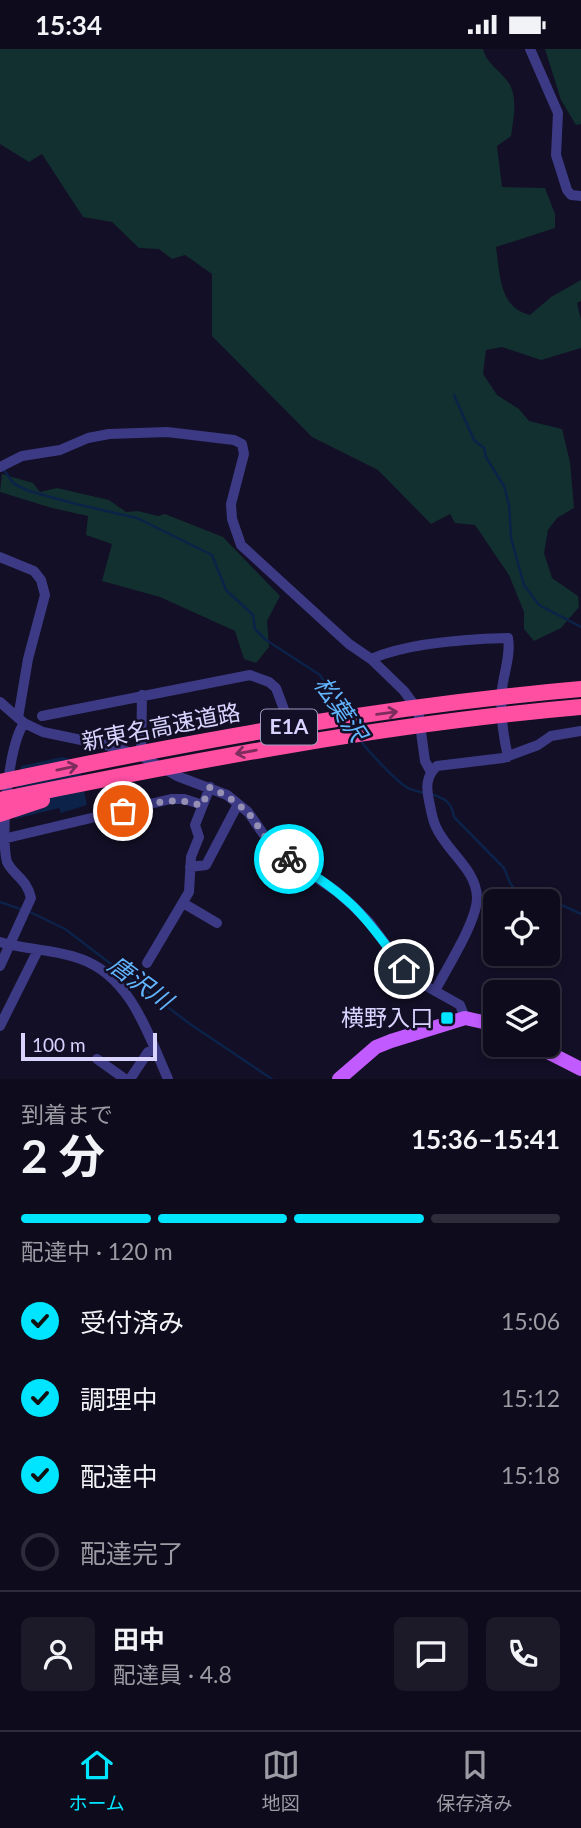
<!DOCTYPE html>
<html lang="ja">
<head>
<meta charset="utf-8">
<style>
	body { margin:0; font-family:Lato,"Noto Sans JP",sans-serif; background:#1c1929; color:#f1f3f6; height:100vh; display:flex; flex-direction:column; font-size:26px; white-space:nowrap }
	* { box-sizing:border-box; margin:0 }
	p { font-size:23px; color:#9b9ba3 }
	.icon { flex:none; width:38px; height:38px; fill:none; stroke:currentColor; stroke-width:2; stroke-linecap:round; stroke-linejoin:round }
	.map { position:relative; height:1030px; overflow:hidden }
	.panel { display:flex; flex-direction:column; background:#0e0b1c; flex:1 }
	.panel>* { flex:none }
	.fabs { position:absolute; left:483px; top:840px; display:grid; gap:14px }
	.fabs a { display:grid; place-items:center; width:77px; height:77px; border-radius:10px; background:#0e0b1c; box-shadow:0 4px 10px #0003,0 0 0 2px #2e2b3b; font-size:35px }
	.scale { position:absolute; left:21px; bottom:18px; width:136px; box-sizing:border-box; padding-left:7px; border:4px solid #d9d4ff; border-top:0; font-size:19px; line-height:24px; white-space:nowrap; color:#d9d4ff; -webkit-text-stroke:5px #130f26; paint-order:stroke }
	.pin { position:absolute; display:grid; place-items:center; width:60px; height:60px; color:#fff; margin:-30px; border:4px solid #fff; border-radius:50%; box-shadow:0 2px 7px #0007 }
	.courier { position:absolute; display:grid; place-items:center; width:70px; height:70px; margin:-35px; border:5px solid #00e5ff; border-radius:50%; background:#fff; color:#222; box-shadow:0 2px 9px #0007 }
	.summary em { font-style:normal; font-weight:700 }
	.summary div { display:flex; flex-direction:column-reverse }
	.summary { display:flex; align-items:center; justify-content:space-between; height:119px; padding:0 21px }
	h1 { font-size:46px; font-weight:700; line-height:52px }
	.bar { display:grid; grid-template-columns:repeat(4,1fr); gap:10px 7px; align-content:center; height:84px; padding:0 21px }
	.bar i { height:9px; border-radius:5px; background:#2e2b3b }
	.bar .active { background:#00e5ff }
	.bar p { grid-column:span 4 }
	.line { display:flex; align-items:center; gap:18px; padding:0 21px; border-top:2px solid #2e2b3b }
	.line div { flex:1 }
	.round { display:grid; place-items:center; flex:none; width:74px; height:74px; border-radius:10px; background:#1c1929 }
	ol { padding:0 21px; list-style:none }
	li { display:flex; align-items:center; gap:21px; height:77px }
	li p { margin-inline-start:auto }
	li .icon { padding:7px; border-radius:50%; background:#00e5ff; color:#111; stroke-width:4 }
	li:last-child { color:#9b9ba3 }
	li i { width:38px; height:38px; border:4px solid #2e2b3b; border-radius:50% }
	.status { display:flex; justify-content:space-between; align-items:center; height:49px; padding:0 35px; background:#0e0b1c; direction:ltr }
	.status svg { height:19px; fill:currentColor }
	.tabs { display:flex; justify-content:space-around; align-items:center; height:98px; border-top:2px solid #2e2b3b; background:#0e0b1c; font-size:19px; color:#9b9ba3 }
	.tabs a { display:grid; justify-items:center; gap:4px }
	.tabs .active { color:#00e5ff }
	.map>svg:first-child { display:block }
</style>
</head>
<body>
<div class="status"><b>15:34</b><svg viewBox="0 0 49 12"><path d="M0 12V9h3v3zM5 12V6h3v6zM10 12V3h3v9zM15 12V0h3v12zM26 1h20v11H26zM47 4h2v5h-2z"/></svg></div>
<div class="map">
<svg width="581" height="1030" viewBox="0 0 581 1030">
	<rect width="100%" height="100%" fill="#130f26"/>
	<path fill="#12302f" d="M0,0H483C487,16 503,23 510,36C518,52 513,71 511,87L497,97L502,138L545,139L555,165V179L496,198C500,225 499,259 530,266L551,248L581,231V252L577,254L581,271V299L541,311L502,298L486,301L483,325L497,346L519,360L529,372L562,380L570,413L574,459L557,469L548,481L544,504L552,529L578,547L579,558L561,579L534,592L524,580V563L509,526L475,476L455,474L450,465L431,475L378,421L312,388L212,287V225L185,206L172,210L159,200L139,199L112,173L83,168L42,105L29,113L0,95Z
		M545,0H581V75L576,76L561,51Z
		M2,425L33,434L40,443L57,439L109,451L126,463L138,462L158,467L165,465L223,488L280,547L267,572L269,598L256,614L244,610L235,582L160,548L102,532L112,495L86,486L88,467L52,459L0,443Z"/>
	<path fill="#0c2248" d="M62,708L78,712L87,756L61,764L59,759L15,770L13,755L21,717Z"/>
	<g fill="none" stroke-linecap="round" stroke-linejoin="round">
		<path stroke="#0c2248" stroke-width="2.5" d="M454,346L474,391L484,399L486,408L504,437L509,456L511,489L524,536L539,556L581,578
			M4,421L14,435L29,442L76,455L137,469L212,506L226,541L253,566L255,580L266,591L320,626L344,662
			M361,692C367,701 399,735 408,739C413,742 419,742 424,744
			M431,745C444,749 452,753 454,768L504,819L510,834L525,852
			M544,852L551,851L581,865
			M0,853L23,861
			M30,863L65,880L190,975L272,1030"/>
		<path stroke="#3d3a85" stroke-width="10" d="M530,0L558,64L556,106L567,141L571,146L581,147
			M0,418L22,407L60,401L88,389L109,385L167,383L234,391L242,395L244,405L231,455L232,470L241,496L349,595L371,610L404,642L418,661L425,712L431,723
			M0,508L34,522L41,531L45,546L28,610L18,669
			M371,610C407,594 468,590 508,589C511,606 504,623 502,640C500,662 503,686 508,708
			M0,653L24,674L43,683L110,697L141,707L177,727L227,746L248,763L273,799L336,842L352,856L369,873L404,920L419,933L460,956L465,969
			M42,667L250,626L269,633L276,639L292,682
			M141,707L142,646
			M3,790L171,750H184L203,756
			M190,818L206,816L238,755
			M183,854L217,874
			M0,893C26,901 55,900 81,910C131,928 148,985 168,1030
			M147,914L189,843L191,808L199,788L195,776L210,738
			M0,917L31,849C27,830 14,827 7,813C0,786 8,698 24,674
			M435,942C446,920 478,871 477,848C476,820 447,803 436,778C432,770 431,760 429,752C426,738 426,727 437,717L503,709L538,696L551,687L581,682
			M0,977L38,901
			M97,1010L125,1030
			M130,1030L148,1003L155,1000"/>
		<path stroke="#c25bff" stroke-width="14" d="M534,996L581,1020
			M339,1030L376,998L391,992L465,969L483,973L495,978"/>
		<path stroke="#ff4fa3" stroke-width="16" d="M0,733C192,692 386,657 581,640
			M0,751C192,712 385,675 581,658
			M0,765L42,751"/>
	</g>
	<defs><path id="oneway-shaft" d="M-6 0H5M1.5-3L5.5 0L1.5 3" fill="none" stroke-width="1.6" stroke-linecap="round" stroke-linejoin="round" transform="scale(1.75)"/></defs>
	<g stroke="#7d2c5e">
		<use href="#oneway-shaft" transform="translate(387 664) rotate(-8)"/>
		<use href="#oneway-shaft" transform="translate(246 703) rotate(170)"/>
		<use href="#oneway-shaft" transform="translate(67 719) rotate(-12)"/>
	</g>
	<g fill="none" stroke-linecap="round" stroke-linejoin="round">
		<path stroke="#948fb3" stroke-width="7" stroke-dasharray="0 12.6" d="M123,762C153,755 172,746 202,757L210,738L227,747L248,763L273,799L289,810"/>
		<path stroke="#00e5ff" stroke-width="9" d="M289,810C311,824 333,838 352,856C372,875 387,898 404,920"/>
	</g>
	<rect fill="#00e5ff" stroke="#130f26" stroke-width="2.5" x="440" y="962" width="14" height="14" rx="3.5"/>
	<g text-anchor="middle" stroke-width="5" stroke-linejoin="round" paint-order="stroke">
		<rect fill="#130f26" stroke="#9e99be" stroke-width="2" x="261" y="660.5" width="56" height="35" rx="5"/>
		<g font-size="21" font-weight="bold" fill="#d9d4ff">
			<text x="289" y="685">E1A</text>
		</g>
		<g font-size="23" fill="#d9d4ff" stroke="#130f26">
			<text transform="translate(161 678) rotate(-11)" y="8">新東名高速道路</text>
		</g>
		<g font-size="23" fill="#d9d4ff" stroke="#130f26" text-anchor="end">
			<text x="433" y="977">横野入口</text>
		</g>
		<g font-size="24" font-style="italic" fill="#62b6ff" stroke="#130f26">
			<text transform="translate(340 660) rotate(56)" y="8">松葉沢</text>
			<text transform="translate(140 934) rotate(36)" y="8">唐沢川</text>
		</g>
	</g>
</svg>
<div class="fabs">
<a><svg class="icon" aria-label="locate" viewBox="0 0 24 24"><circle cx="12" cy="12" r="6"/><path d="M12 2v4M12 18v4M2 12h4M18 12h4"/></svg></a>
<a><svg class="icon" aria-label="layers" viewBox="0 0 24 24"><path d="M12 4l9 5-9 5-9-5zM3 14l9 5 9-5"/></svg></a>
</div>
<div class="scale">100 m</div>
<div class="pin" style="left:123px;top:762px;background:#ea580c"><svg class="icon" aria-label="bag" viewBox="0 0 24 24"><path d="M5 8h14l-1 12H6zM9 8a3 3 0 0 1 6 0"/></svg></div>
<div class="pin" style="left:404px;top:920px;background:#1f2937"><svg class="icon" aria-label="home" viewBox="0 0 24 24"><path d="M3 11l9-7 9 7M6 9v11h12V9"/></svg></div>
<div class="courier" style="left:289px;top:810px"><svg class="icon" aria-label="bike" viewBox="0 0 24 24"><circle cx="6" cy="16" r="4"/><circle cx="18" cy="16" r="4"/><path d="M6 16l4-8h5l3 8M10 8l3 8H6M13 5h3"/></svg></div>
</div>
<section class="panel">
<div class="summary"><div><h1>2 分</h1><p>到着まで</p></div><em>15:36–15:41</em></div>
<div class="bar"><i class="active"></i><i class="active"></i><i class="active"></i><i></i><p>配達中 · 120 m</p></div>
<ol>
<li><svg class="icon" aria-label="check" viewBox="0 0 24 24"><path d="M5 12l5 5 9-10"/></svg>受付済み<p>15:06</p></li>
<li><svg class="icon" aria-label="check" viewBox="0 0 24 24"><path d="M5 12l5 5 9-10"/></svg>調理中<p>15:12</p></li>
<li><svg class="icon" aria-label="check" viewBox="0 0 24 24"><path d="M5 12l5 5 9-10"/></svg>配達中<p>15:18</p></li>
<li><i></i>配達完了</li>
</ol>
<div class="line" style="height:126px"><a class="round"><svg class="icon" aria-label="person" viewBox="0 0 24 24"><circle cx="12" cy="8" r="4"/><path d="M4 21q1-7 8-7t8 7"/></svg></a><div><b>田中</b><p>配達員 · 4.8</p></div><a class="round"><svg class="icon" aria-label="chat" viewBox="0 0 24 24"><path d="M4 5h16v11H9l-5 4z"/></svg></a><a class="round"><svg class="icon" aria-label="phone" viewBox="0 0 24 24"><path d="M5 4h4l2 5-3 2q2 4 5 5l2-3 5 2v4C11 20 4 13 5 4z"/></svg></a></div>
</section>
<nav class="tabs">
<a class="active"><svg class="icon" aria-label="home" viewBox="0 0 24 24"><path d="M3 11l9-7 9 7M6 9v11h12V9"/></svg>ホーム</a>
<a><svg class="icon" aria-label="map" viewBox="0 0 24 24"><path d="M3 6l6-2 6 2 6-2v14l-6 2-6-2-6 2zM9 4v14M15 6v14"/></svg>地図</a>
<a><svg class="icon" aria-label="saved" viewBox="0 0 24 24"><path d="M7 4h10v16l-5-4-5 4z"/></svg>保存済み</a>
</nav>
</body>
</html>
